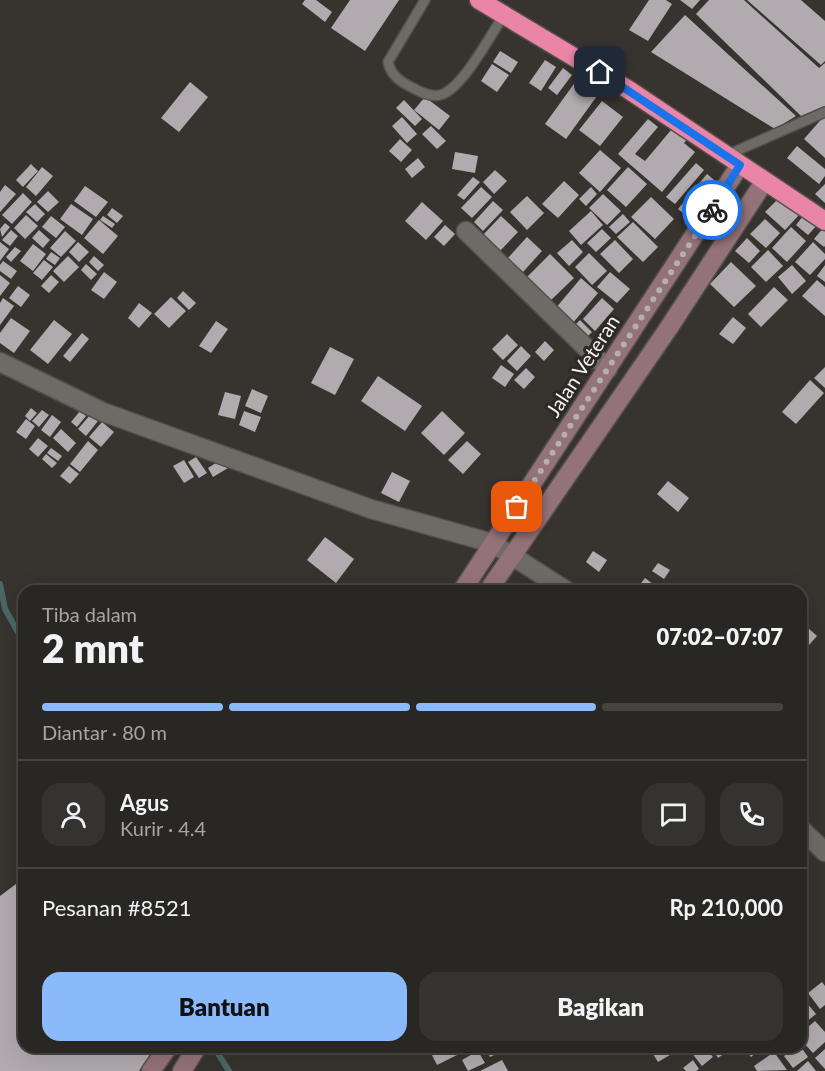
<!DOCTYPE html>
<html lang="id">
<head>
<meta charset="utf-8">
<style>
	body { margin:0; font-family:Lato,sans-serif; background:#353330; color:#f1f3f6; height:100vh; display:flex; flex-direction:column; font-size:22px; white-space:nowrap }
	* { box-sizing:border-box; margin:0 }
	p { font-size:20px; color:#a5a5a6 }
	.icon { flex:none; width:33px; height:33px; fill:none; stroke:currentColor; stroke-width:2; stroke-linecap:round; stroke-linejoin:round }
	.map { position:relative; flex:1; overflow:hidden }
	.details { position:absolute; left:18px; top:585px; width:789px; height:468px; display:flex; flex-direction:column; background:#292723; border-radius:18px; box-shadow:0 6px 24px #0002,0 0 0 2px #454441 }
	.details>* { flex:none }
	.pin { position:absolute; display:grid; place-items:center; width:51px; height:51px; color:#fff; margin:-26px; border-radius:12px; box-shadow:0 3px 9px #0006 }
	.courier { position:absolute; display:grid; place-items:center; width:60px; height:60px; margin:-30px; border:4px solid #1a73e8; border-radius:50%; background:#fff; color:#222; box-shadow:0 2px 8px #0007 }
	.overview em { font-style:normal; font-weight:800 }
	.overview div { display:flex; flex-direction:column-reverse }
	.overview { display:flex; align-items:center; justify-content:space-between; height:102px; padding:0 24px }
	h1 { font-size:39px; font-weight:800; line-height:45px }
	.bar { display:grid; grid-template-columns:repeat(4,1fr); gap:9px 6px; align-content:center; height:72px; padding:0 24px }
	.bar i { height:8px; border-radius:4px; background:#454441 }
	.bar .on { background:#8abafc }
	.bar p { grid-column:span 4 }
	.line { display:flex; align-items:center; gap:15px; padding:0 24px; border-top:2px solid #454441 }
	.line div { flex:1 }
	.round { display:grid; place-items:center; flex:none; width:63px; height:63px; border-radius:18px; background:#353330 }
	.button { display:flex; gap:12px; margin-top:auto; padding:12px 24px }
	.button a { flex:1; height:69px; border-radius:18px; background:#8abafc; color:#111; font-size:24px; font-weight:800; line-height:69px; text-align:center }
	.button a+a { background:#353330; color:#f1f3f6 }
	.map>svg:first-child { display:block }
</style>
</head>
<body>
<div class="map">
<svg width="825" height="1071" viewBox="0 0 825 1071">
	<rect width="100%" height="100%" fill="#37342f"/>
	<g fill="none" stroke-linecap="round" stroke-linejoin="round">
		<path stroke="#4d6766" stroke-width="6" d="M0,584L5,609L24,643
			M214,1047L229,1071"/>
	</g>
	<path fill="#b1abb0" d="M305,0H316L332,12L325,22L302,4Z
		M350,0H399L365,51L331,28Z
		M649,0H666L672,4L648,41L629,30Z
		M680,0H700L692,9Z
		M709,0H744L819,68L825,63V106L801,116L696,14Z
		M747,0H801L825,21V61L821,65Z
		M685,15L796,116L775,129L651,52Z
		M500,51L518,62L511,73L493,62Z
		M545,60L556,67L541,91L529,83Z
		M492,64L509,75L497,92L481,81Z
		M563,68L572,75L557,95L548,88Z
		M576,81L597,96L566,139L545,124Z
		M190,82L208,97L179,132L161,118Z
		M425,97L450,116L439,130L414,110Z
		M404,100L422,119L415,126L396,108Z
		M602,101L623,117L600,146L579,130Z
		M825,115V158L804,139Z
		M402,117L417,134L407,143L392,126Z
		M648,119L658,127L635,154L645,161L677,123L691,135L684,143L695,152L662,192L618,154Z
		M431,126L446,141L437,149L422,134Z
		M400,139L412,150L401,162L389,151Z
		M797,146L825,169V176L819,184L787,158Z
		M600,150L621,168L600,192L579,173Z
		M455,152L478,156L475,173L452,169Z
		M418,158L425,167L412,178L405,169Z
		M696,163L704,170L675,204L666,197Z
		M31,164L38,171L23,187L16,180Z
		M42,167L53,176L36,196L26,187Z
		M628,167L647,184L626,207L607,190Z
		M495,170L507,181L494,194L483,182Z
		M707,174L719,184L689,218L678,209Z
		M473,177L480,182L464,200L457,195Z
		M564,181L579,195L558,218L542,204Z
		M825,184V203L815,194Z
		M5,185L16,194L0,212V192Z
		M85,186L108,202L96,217L74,201Z
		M481,187L492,197L472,218L461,208Z
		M591,187L597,194L586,206L579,199Z
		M48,191L59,202L48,212L37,202Z
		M23,193L32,202L12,224L2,215Z
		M603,194L621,211L607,225L589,208Z
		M527,196L544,213L527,230L510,212Z
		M651,197L674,219L655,239L631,217Z
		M780,197L799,215L785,230L765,212Z
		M493,201L503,210L483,231L474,222Z
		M422,202L443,221L426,240L405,221Z
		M35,204L45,214L37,222L26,212Z
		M71,204L93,219L82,235L60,219Z
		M112,208L123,216L117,223L107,215Z
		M591,211L603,225L581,245L569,231Z
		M807,211L820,222L808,235L796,225Z
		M623,214L630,222L616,234L609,227Z
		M26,215L38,226L25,239L14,228Z
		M51,216L65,227L56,238L42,227Z
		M103,216L115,224L112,228L100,220Z
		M501,216L518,232L500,251L483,235Z
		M765,219L780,233L766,248L750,234Z
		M99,220L118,236L103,254L84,238Z
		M633,222L658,247L643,262L617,237Z
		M5,223L10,227L2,237L0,229Z
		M445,225L455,234L444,246L434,237Z
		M825,226V246L824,247L814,239Z
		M791,227L806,241L787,262L772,248Z
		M602,229L611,238L596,252L587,243Z
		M11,230L18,236L10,246L2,240Z
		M39,230L50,240L43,248L32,238Z
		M65,231L76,241L61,257L50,248Z
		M527,237L542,251L523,272L507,259Z
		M747,238L760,251L749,263L735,251Z
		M572,240L583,252L569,266L557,253Z
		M615,240L633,259L619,273L600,254Z
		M0,242L9,249L0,261Z
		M78,242L89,252L79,262L69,252Z
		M813,242L825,254V259L810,275L795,262Z
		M33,244L46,254L33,271L20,261Z
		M15,247L21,251L11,262L6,257Z
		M768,250L783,266L766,282L751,267Z
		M51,252L60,258L55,265L46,259Z
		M589,253L607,271L592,285L575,267Z
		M550,254L574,278L550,301L527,277Z
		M68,256L79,267L64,282L53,271Z
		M94,256L104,265L98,271L89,262Z
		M44,260L53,267L42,280L33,273Z
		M3,261L17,271L11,279L0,271V265Z
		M731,262L756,286L734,307L710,284Z
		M86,264L97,274L91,280L81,270Z
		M792,265L806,281L792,294L778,277Z
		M825,265V282L817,276Z
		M104,272L117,282L104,299L91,290Z
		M610,272L630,289L617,303L597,287Z
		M0,275L10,283L0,296Z
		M51,275L59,282L49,293L41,286Z
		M581,278L598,293L572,324L555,309Z
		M817,280L825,287V316L802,296Z
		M18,286L30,295L21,307L9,298Z
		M774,287L788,300L761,327L748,314Z
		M183,291L196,303L189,310L177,298Z
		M171,297L186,311L169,328L154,314Z
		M3,298L14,306L0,325V303Z
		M602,298L614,309L595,331L583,319Z
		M139,303L152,313L139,328L128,318Z
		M733,317L746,328L733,344L719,334Z
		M11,318L30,331L14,353L0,343V333Z
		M54,320L72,334L48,364L30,350Z
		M580,320L592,332L584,340L572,328Z
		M216,321L228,329L211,353L199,346Z
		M82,333L89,339L70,362L63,356Z
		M507,334L518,345L503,360L492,349Z
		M545,341L554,350L544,361L535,352Z
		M521,346L531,356L517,371L507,361Z
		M330,347L354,359L335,395L311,383Z
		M501,365L514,374L505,387L492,378Z
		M825,367V388L814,378Z
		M526,368L535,377L524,389L514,380Z
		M378,376L422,406L405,431L361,401Z
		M810,380L824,393L796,424L782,412Z
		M252,389L268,396L261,413L245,406Z
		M225,392L241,396L235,419L218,415Z
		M31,408L37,413L30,421L25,416Z
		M42,410L49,415L39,427L32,421Z
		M80,411L86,416L77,427L71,422Z
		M244,411L261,417L255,432L239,425Z
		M442,411L465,433L444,455L421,433Z
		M52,415L61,422L50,437L41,430Z
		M90,415L98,421L86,436L78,429Z
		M26,419L35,426L26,439L16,432Z
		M102,422L114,432L101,447L89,437Z
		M61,429L76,443L68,452L53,438Z
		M38,438L48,446L38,457L29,449Z
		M88,441L98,450L80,472L70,464Z
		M467,441L481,454L463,474L448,460Z
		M51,448L62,456L58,461L47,453Z
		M46,454L57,463L52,468L42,459Z
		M196,457L207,473L199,478L188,462Z
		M222,459L228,468L213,477L208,468Z
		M184,460L194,477L184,483L173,466Z
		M69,466L79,474L70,484L60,476Z
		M392,472L410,481L399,502L381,493Z
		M668,481L689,498L678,512L657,494Z
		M325,537L354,559L336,583L307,560Z
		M593,551L607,560L599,572L586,562Z
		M658,563L670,570L664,579L652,571Z
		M645,578L658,588L656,591H635Z
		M807,627L817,636L801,654V633Z
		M24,878V1047H156L139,1071H0V896Z
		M822,982L825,986V1005L820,1009L808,993Z
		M802,997L816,1014L801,1026V998Z
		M815,1021L825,1032V1042L813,1053L801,1040V1033Z
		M428,1047H463L465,1051L437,1065Z
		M485,1047H511L490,1057Z
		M664,1047H672L675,1052L658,1062L653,1054Z
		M687,1047H705L713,1057L702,1066Z
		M711,1047H725L728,1051L718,1058Z
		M743,1047H764L751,1057Z
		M796,1047H801L808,1057L793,1068L784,1056Z
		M825,1049V1069L815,1058Z
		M478,1051L485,1063L468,1071L462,1060Z
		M774,1052L787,1070L757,1071L754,1066Z
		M502,1060L508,1071H480Z
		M693,1060L699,1069L696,1071H686L683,1068Z
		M808,1061L816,1071H797Z"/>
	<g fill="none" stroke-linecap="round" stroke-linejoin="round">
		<g stroke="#534f4b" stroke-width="12">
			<path id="lane" d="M425,0L388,62C391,76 401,82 413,88C420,92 431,97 440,95C462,90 491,34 504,15
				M727,155L825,112"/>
		</g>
		<g stroke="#534f4b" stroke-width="21">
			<path id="street" d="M466,231L608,369
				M0,362L103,412L371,509L492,543L567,591
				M801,829L825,852"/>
		</g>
		<g stroke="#534f4b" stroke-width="21">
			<path id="secondary" d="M462,591L740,165
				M488,591L668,329L764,182
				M151,1071L168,1047
				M182,1071L197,1047"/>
		</g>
		<g stroke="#534f4b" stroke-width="21">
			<path id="highway" d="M479,0L629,90L825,221"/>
		</g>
		<use href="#lane" stroke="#6e6a65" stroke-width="9"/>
		<use href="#street" stroke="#6e6a65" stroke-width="18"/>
		<use href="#secondary" stroke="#947279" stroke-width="18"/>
		<use href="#highway" stroke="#eb85a8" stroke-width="18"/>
	</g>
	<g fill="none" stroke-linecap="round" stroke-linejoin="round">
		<path stroke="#b3b1ad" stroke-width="6" stroke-dasharray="0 10.8" d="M517,507L712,210"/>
		<path stroke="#1a73e8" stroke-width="8" d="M600,72L740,165L712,210"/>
	</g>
	<g text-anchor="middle" stroke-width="6" stroke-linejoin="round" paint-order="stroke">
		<g font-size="20" fill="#f6f4f1" stroke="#2d2a26">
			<text transform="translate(583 366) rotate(-57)" y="7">Jalan Veteran</text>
		</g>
	</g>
</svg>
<div class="pin" style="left:517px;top:507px;background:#ea580c"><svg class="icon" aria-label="bag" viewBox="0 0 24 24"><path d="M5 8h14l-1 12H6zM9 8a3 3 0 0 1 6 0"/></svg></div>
<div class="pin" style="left:600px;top:72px;background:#1f2937"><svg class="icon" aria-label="home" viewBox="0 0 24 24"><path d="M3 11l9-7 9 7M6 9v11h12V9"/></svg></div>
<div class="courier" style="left:712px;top:210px"><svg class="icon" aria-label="bike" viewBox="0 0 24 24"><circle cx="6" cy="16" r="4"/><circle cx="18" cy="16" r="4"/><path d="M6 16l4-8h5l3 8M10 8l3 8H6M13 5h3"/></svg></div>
<section class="details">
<div class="overview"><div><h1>2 mnt</h1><p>Tiba dalam</p></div><em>07:02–07:07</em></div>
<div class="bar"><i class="on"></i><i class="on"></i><i class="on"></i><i></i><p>Diantar · 80 m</p></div>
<div class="line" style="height:108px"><a class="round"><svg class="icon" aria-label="person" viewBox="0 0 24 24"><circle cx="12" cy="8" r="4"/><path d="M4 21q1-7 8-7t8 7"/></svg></a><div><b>Agus</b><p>Kurir · 4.4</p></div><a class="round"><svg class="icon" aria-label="chat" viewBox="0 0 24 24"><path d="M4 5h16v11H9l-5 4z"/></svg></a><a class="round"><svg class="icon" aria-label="phone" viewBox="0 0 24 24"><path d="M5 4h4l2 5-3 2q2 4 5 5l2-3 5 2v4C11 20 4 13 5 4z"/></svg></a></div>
<div class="line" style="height:78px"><div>Pesanan #8521</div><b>Rp 210,000</b></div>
<div class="button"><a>Bantuan</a><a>Bagikan</a></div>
</section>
</div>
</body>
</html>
